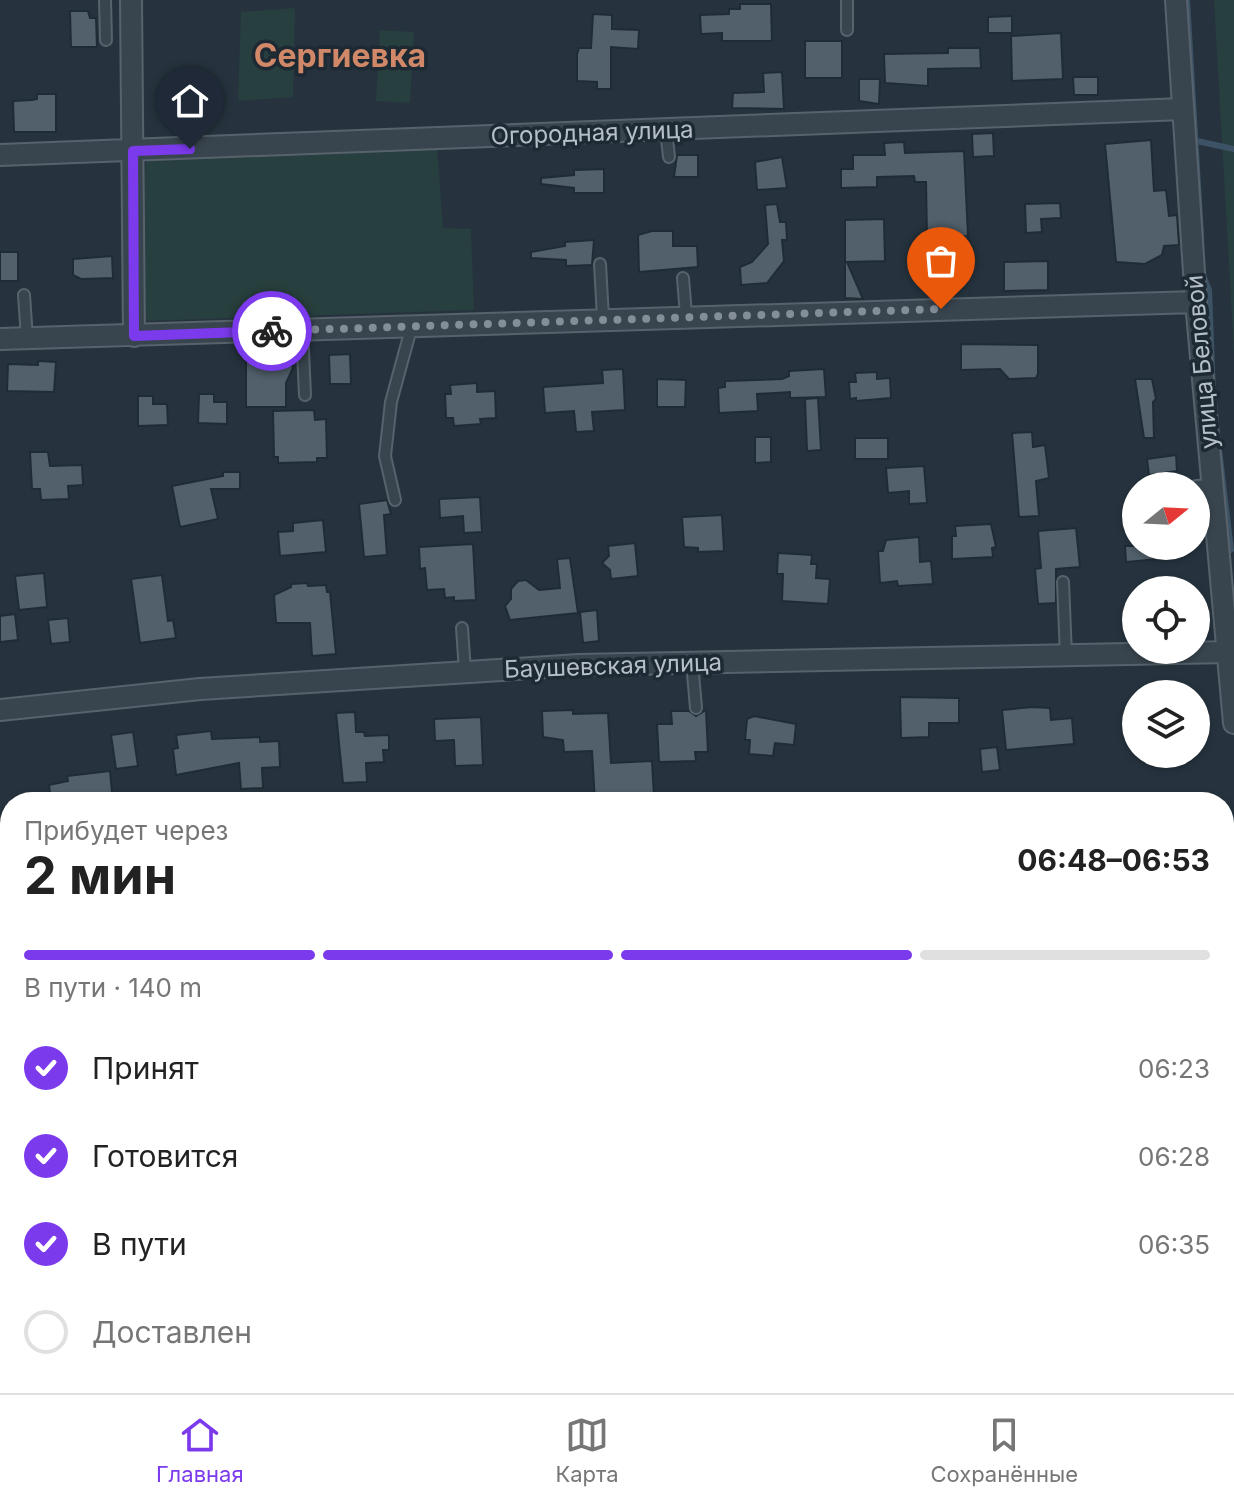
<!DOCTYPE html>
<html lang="ru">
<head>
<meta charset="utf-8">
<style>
	body { margin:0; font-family:Inter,sans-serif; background:#f2f2f2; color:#222; height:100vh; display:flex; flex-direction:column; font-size:30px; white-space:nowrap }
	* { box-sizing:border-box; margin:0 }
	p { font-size:26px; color:#767676 }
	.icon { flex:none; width:44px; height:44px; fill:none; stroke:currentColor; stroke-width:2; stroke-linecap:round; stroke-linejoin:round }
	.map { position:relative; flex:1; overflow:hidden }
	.panel { position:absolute; left:0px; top:792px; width:1234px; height:602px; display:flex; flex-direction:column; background:#fff; border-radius:32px 32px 0 0; box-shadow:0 2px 6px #0004 }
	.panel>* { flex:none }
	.needle { width:52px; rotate:72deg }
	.fabs { position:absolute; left:1122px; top:472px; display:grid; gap:16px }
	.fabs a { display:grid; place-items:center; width:88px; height:88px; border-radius:50%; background:#fff; box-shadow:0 2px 6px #0004; font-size:40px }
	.pin { position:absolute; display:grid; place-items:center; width:68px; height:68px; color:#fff; margin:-82px -34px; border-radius:50% 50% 50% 0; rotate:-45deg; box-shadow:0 0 8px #0007 }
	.pin .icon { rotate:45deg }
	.courier { position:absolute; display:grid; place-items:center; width:80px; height:80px; margin:-40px; border:6px solid #7c3aed; border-radius:50%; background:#fff; color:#222; box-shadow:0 2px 10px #0007 }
	.overview em { font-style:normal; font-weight:700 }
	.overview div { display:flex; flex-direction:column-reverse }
	.overview { display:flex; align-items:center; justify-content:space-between; height:136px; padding:0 24px }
	h1 { font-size:52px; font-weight:700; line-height:60px }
	.bar { display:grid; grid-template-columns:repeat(4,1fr); gap:12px 8px; align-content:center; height:96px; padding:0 24px }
	.bar i { height:10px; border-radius:6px; background:#e0e0e0 }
	.bar .current { background:#7c3aed }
	.bar p { grid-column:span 4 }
	ol { padding:0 24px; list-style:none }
	li { display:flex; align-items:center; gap:24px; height:88px }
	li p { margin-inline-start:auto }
	li .icon { padding:8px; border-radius:50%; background:#7c3aed; color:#fff; stroke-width:4 }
	li:last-child { color:#767676 }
	li i { width:44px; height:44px; border:4px solid #e0e0e0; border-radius:50% }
	.menu { display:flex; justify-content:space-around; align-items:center; height:112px; border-top:2px solid #e0e0e0; background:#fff; font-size:22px; color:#767676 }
	.menu a { display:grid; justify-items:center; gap:4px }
	.menu .current { color:#7c3aed }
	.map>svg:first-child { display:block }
</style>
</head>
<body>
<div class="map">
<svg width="1234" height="1393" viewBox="0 0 1234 1393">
	<rect width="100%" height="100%" fill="#26333e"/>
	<path fill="#273f3e" d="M1214,0H1234V353Z
		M295,8L293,97L238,101L241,12Z
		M380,30L414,32L410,103L376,101Z
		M437,148L443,228L471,229L474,310L144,321L140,186L147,161L170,155Z"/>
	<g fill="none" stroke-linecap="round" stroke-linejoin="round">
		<path stroke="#3c5366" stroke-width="6" d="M1187,0L1201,236
			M1197,141L1234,149
			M1203,275L1209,290L1213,394
			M1218,441L1231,550"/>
		<path stroke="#3c5366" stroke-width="20" d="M1224,1023L1234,1021"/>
	</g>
	<path fill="#51606b" stroke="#202c35" stroke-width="2" d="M740,4H771L772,41H722V33L701,34L700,15L729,14V9H740Z
		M70,11H88L90,18H96L97,47H71Z
		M593,14L612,15V29L639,30L638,49L611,47V89H597V82L577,81V54L579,48H591Z
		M1012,16V33H988V17Z
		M1061,33L1063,79L1012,81L1011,36Z
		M805,41H842V78H805Z
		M948,48H980L981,68L928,69V86L885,83L884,54L948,53Z
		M782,72L784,109L732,108L733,93L764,92L763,73Z
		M1073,77H1098V95H1074Z
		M859,79H880L879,104L859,101Z
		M37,94H56V132H14L13,101L32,100L37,99Z
		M993,133L994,156L973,157L972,134Z
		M1151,140L1154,191L1166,190L1169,216L1177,215L1179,245L1164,246L1162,255L1145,264L1116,262L1105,144Z
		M904,142L905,153L964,151L968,236L927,238L926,182H915L914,176L877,177V187L841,188V169H853V155H885L884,143Z
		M677,155H698V177H674Z
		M782,157L787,188L757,190L755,162Z
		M604,169V193H574V188L541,184V178L574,175V170Z
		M1060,203L1061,218L1041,219L1042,232L1026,233L1025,204Z
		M777,204L780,222H786L787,240H782L784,261L767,283L741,285L740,267L752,262L768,244L765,205Z
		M884,219L885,261L847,262L863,299L845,298V220Z
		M652,231H673V246H697L698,267L639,272L638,235Z
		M594,240L592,265L566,266V260L531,258V252L565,246V242Z
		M0,252H18V281H0Z
		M112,256L113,278L81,279L73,275V259Z
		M1048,261V290L1004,291V262Z
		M961,344L1038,345V374L1036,378L1009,379L1000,369L961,370Z
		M350,354L351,384H330L329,355Z
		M246,355H286L289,358L293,368L286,383V407H246Z
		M38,361L56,362L54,392L7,391L8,364L38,365Z
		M623,369L625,410L592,412L594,431L576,432L574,411L545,413L543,387L603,383L602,370Z
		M824,369L826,397L790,398V392L757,394L758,411L719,413L718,388L725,387V381L782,379L789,376V371Z
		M877,372V379L890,378L891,398L856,401V398L850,399L849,382H856L855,373Z
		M657,379L686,380L685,407H657Z
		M1135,379H1152L1156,399L1153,402L1154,438H1144Z
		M477,383V392L495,391L496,418L480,419L481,424L454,426L453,418H446L445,394H451L450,385Z
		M199,394H214V402H227V424L198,423Z
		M138,396H153V404H167L168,425L138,426Z
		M818,398L821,450L807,451L805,399Z
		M314,410L315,420L326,419L327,458H317V462L278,463V457H274L273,411Z
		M1032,432L1033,447L1045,445L1049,478L1036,481L1039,516L1019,517L1012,433Z
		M755,437H771V462L755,463Z
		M855,438H888V459H855Z
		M30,452H48L50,466L82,465L83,485L68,486L69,499L41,500L40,489H32Z
		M1176,455L1177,471L1149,475L1147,459Z
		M924,466L927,503L909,504V491L888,493L886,468Z
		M223,472H240V489H211L218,519L180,527L172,486L223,476Z
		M480,497L482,532L464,533L463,516L440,518L439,499Z
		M387,500L391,514L384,515L387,555L364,557L359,504Z
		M722,515L724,551L698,552V548L684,547L682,517Z
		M323,520L326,552L280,556L278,532L293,531V523Z
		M991,524L996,547L992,548L993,557L952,559V536H956L955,526Z
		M1076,528L1080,567L1056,569V603L1038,604L1035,569L1041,568L1038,531Z
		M919,537L920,562L931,561L933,584L898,586L897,581L880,583L878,551H883L886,540Z
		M635,543L638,576L611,579L610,570L602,563L609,556L608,546Z
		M473,544L476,600L454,601V597L445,598L444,589L427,590L425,568L420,569L419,547Z
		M1125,546H1180L1181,557L1126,562Z
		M778,553L812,555L811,564H817L816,578L830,579L828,604L782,601L783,574H777Z
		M570,558L578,613L510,620L505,606L511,599V589L518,581L526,580L539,590L560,588L557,559Z
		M44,573L47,607L19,610L15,576Z
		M162,575L168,621L173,620L176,638L140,643L131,579Z
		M307,583L308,586L326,585L327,592H330L336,654L312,656L310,623H276L274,595L291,587V584Z
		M597,610L599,641L583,643L580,612Z
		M15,614L18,640L0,642V616Z
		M68,618L70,642L51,644L48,620Z
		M900,697L959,698V723H929V737L901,738Z
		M1032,707L1050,708L1051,720L1072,718L1074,744L1006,750L1002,710Z
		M573,710V714L608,713L611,763L652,761L654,796L595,802L592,751L564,752L563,740L543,737L542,711Z
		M706,710L708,752H695L696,761L659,762L657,724H672L671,711H689L696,716Z
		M355,712L356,732H364L365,736L389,735V750H383L384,762L366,763L367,782L343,783L336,713Z
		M754,716L796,724L794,745L775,743L773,756L749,754L750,740H745L747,719Z
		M481,717L483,765L455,766L454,740L435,741L434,719Z
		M211,731L212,739L260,737V742L279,741L280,767L262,768L263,788L241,789L239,763L176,775L173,749L178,748L176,735Z
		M133,732L138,766L116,769L111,735Z
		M997,747L1000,770L982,772L980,749Z
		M110,771L113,802H51L49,785L68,781L67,776Z"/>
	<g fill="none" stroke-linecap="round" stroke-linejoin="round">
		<g stroke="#57626c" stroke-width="14">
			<path id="service" d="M105,0L106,40
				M847,0V30
				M666,130L669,157
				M600,264L603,318
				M683,278L686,315
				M24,295L27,338
				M302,330L305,395
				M1196,486L1213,485
				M395,500L385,456L391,402L412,325
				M1063,582L1066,656
				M462,628L465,671
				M692,662L696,708
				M0,1206L10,1196
				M5,1300L10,1296"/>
		</g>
		<g stroke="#57626c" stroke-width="24">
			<path id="minor" d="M131,0L134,336
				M1176,0L1196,302L1234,723
				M0,155L1183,109
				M0,339L1196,302
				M0,710L200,689L579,665L1228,652
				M1224,885L1234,884
				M1224,1175L1234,1173
				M0,1225L10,1242
				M191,1384L205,1393
				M961,1384V1393
				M151,1393L152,1384"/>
		</g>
		<use href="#service" stroke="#39454e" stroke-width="10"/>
		<use href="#minor" stroke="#39454e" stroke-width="20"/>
	</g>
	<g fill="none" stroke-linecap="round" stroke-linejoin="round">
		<path stroke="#848e98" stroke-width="8" stroke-dasharray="0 14.4" d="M272,331L941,309"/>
		<path stroke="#7c3aed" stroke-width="10" d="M190,149L133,151L134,336L272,331"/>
	</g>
	<g text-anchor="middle" stroke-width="7" stroke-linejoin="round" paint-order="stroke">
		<g font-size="24" fill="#b6bfc9" stroke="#1e2a33">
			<text transform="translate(592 133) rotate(-2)" y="8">Огородная улица</text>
			<text transform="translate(1202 362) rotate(-95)" y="8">улица Беловой</text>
			<text transform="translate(613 666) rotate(-2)" y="8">Баушевская улица</text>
		</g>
		<g font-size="32" font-weight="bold" fill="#d18869" stroke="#1e2a33">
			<text x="340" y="67">Сергиевка</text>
		</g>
	</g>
</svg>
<div class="fabs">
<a><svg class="needle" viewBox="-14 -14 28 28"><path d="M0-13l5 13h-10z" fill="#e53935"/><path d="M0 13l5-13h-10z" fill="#767676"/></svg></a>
<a><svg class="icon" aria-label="locate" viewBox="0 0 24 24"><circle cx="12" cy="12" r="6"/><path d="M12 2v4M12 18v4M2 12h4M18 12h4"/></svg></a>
<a><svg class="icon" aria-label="layers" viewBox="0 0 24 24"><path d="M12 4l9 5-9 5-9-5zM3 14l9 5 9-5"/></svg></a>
</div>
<div class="pin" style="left:941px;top:309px;background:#ea580c"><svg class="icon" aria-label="bag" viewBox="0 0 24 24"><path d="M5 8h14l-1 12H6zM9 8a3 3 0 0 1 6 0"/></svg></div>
<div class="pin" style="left:190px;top:149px;background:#1f2937"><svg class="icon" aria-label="home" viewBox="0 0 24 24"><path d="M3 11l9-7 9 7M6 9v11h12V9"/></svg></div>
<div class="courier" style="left:272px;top:331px"><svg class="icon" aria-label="bike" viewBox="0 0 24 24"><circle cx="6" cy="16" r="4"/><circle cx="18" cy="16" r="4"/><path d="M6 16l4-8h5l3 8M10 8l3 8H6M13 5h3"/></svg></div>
<section class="panel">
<div class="overview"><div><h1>2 мин</h1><p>Прибудет через</p></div><em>06:48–06:53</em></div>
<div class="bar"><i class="current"></i><i class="current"></i><i class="current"></i><i></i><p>В пути · 140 m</p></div>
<ol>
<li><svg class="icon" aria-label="check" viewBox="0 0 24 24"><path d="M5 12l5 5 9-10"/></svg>Принят<p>06:23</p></li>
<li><svg class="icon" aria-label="check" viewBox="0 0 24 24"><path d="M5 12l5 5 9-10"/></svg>Готовится<p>06:28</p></li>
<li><svg class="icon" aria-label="check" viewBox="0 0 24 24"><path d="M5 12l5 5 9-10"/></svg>В пути<p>06:35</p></li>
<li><i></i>Доставлен</li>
</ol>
</section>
</div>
<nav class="menu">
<a class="current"><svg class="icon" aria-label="home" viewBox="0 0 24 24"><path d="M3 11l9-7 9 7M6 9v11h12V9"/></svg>Главная</a>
<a><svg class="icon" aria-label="map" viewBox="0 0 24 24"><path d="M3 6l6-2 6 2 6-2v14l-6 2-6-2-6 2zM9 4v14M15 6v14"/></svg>Карта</a>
<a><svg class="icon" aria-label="saved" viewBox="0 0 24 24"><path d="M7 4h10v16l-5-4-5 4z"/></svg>Сохранённые</a>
</nav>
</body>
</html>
